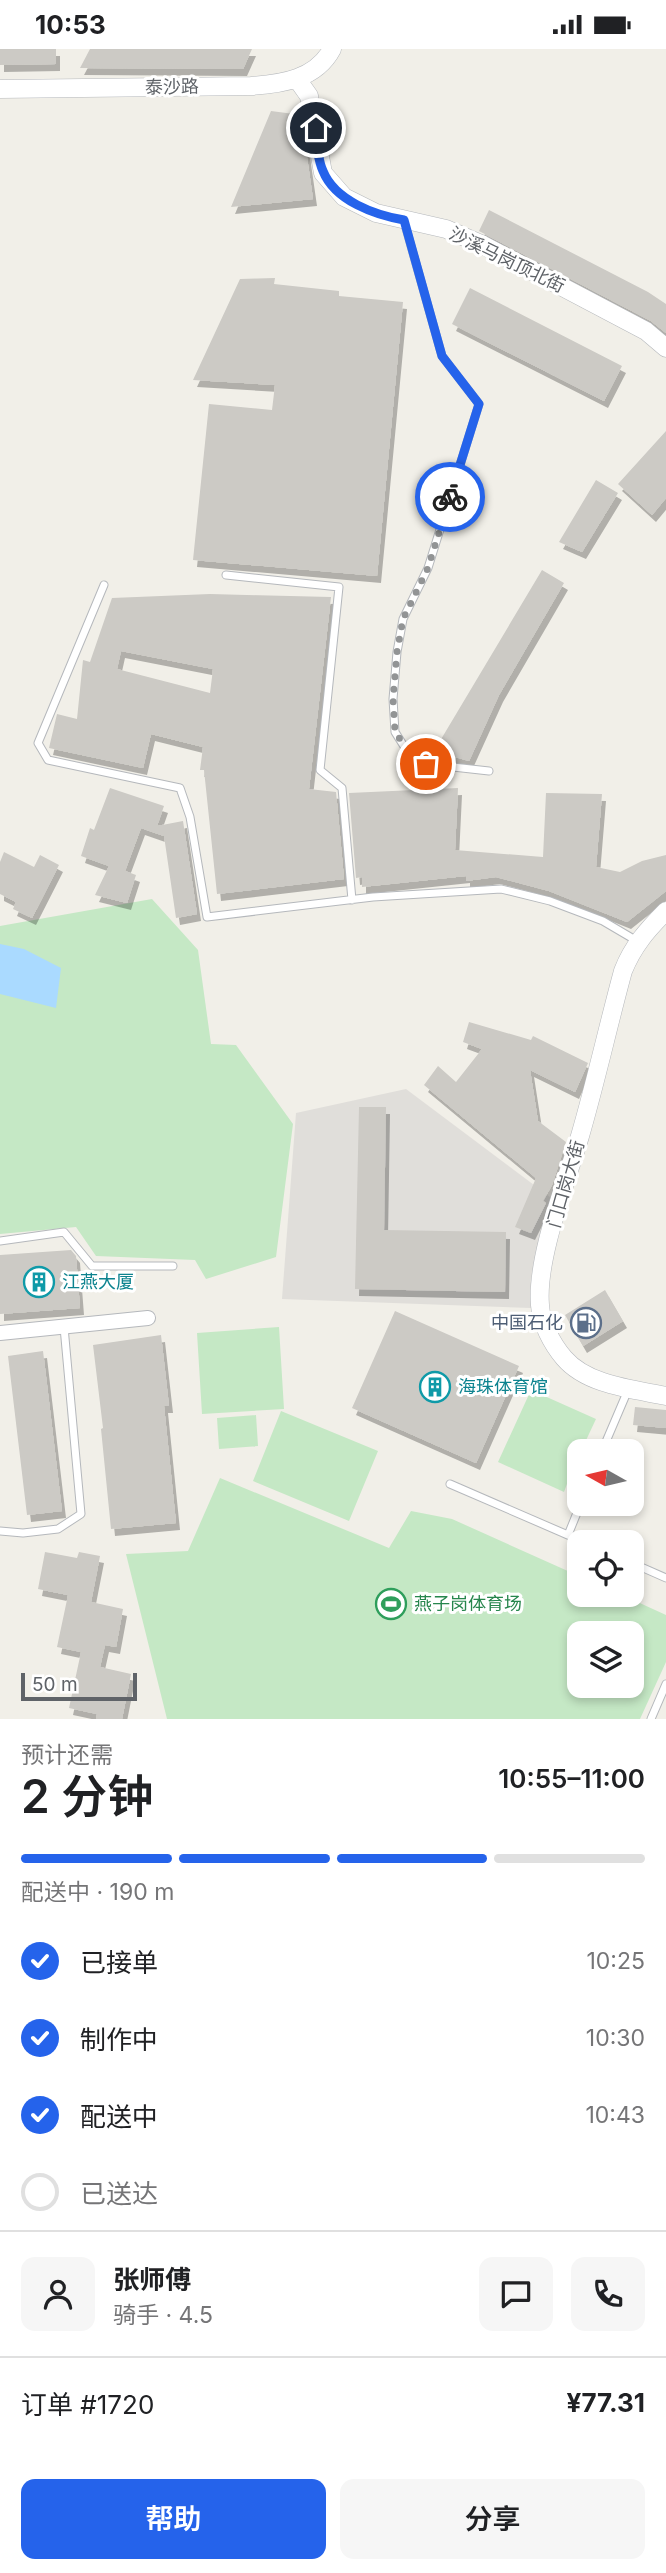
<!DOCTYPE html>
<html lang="zh">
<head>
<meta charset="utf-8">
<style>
	body { margin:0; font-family:Inter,"Noto Sans SC",sans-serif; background:#f6f6f6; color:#202124; height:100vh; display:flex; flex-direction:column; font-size:26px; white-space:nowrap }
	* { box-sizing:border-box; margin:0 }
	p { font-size:23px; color:#757577 }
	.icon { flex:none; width:38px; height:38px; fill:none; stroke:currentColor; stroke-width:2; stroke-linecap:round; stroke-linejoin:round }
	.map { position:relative; height:1670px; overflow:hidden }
	.details { display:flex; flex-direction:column; background:#fff; flex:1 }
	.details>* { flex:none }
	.needle { width:46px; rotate:278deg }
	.buttons { position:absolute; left:567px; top:1390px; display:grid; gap:14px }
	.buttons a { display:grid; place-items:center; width:77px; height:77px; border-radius:14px; background:#fff; box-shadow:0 4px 10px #0003; font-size:35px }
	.scale { position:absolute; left:21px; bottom:18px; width:116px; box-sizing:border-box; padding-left:7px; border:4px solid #5f6368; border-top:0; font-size:19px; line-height:24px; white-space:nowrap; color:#5f6368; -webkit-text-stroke:5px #fff; paint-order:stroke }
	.pin { position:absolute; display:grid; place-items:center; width:60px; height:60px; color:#fff; margin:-30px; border:4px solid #fff; border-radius:50%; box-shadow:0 2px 7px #0007 }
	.courier { position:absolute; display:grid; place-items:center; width:70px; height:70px; margin:-35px; border:5px solid #2563eb; border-radius:50%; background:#fff; color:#222; box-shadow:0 2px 9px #0007 }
	.summary em { font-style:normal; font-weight:600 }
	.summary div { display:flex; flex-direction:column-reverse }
	.summary { display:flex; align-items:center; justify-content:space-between; height:119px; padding:0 21px }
	h1 { font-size:46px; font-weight:600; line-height:52px }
	.bar { display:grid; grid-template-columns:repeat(4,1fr); gap:10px 7px; align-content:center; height:84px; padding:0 21px }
	.bar i { height:9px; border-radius:5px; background:#e0e0e0 }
	.bar .on { background:#2563eb }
	.bar p { grid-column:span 4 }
	.line { display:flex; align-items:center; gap:18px; padding:0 21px; border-top:2px solid #e0e0e0 }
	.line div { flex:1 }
	.round { display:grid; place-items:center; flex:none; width:74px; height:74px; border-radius:14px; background:#f6f6f6 }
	ol { padding:0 21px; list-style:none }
	li { display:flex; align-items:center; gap:21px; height:77px }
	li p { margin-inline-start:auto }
	li .icon { padding:7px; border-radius:50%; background:#2563eb; color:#fff; stroke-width:4 }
	li:last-child { color:#757577 }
	li i { width:38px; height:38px; border:4px solid #e0e0e0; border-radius:50% }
	.button { display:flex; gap:14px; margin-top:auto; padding:14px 21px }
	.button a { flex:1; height:80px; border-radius:14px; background:#2563eb; color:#fff; font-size:28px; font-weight:600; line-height:80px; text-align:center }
	.button a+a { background:#f6f6f6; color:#202124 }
	.status { display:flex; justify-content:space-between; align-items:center; height:49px; padding:0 35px; background:#fff; direction:ltr }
	.status svg { height:19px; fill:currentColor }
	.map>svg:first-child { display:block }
</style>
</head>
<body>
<div class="status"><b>10:53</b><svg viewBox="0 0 49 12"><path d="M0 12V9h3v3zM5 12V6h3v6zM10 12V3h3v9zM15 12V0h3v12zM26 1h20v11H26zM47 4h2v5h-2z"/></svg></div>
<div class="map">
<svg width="666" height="1670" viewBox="0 0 666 1670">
	<defs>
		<filter id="shadow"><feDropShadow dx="4" dy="7" stdDeviation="0" flood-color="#0004"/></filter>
	</defs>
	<rect width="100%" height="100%" fill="#f1efe8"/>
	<path fill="#e0deda" d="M406,1040L554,1151L531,1259L282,1250L296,1064Z"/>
	<path fill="#c5e8c5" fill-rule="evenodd" d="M152,850L198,901L211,995L236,996L293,1075L276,1208L206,1230L195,1211L96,1207L76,1178L0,1185V877Z
		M279,1278L284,1360L202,1365L197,1284Z
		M531,1341L596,1370L581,1402H579L564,1443L498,1413Z
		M281,1362L378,1402L349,1472L253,1432Z
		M256,1366L258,1397L219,1400L217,1369Z
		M220,1429L389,1499L411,1462L452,1470L579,1527V1545H620L666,1566V1613L640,1670H167L126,1505L188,1502ZM579,1584H632V1636H579Z"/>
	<path fill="#aadaff" d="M0,895L24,900L61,919L56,959L0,945Z"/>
	<path fill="#cccac5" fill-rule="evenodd" filter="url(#shadow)" d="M0,0H56V15L0,16Z
		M90,0H252L243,20L80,19Z
		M271,62L294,65L302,73L313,150L231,158Z
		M489,161L648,243L666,255V284L651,272L479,182Z
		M275,229L274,235L339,242V247L403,253L377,527L193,511L209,355L272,361L275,336L193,331L240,230Z
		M470,239L622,317L604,352L452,275Z
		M666,382V449L652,466L618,435Z
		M596,431L618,444L582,503L559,493Z
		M542,521L564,534L499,646L469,712L434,702Z
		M210,545L331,548L309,740L336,743L344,830L217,845L204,721H200L203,698L151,685L143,719L49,699L57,665L77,670L83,611L90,613L112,549ZM121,602L213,620L210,644L117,620Z
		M110,739L164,757L157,777L183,772L197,865L176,869L164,787L141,779L125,822L136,826L127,854L95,846L109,817L81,807L90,779L94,781Z
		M458,739L455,801L543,808L546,744L602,745L596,818L620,823L642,812L666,806V842L627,873L549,842L496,828L466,832V827L362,838V828L356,829L349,744Z
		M4,803L34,818L40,806L59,816L32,869L13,860L16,853L0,845V813Z
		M469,973L531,991L533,987L588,1014L575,1043L530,1021L538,1072L566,1093L552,1136L543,1152L546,1154L531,1184L515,1178L536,1129L424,1036L438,1017L456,1033L482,1000L463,993Z
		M359,1058H386L384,1181L506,1183L505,1243L355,1240Z
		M71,1201L76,1207L80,1259L0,1265V1206Z
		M605,1241L623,1272L583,1297L565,1266Z
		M395,1262L519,1317L476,1414L352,1359Z
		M161,1286L169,1357H164L176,1474L111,1480L101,1380L103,1379L93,1296Z
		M43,1302L62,1462L27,1466L8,1307Z
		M635,1358L666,1361V1379L633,1376Z
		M45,1503L77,1509L79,1503L100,1507L91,1553L123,1560L116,1598L105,1596L100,1618L131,1625L122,1670H96L97,1665L69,1659L81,1603L57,1598L68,1546L38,1540Z"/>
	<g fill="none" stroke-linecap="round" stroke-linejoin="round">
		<g stroke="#b5b8bc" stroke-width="9">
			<path id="service" d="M404,172L442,307L479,355L428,519L403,570L397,603L393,650L395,683L407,702L426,715L489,722
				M226,526L339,538L320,721L342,739L352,851
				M104,536L38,694L48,711L180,739L190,768L207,868L373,848L501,840L550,852L603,872L637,892
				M0,1192L64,1183L92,1217H173
				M602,1402L628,1341
				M450,1435L584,1493
				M0,1482L23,1484L58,1480L81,1465L64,1278
				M568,1486L581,1454
				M632,1514L666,1529
				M651,1670L666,1635"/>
		</g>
		<g stroke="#b5b8bc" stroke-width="16">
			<path id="minor" d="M0,1284L148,1269"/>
		</g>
		<g stroke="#b5b8bc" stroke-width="19">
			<path id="tertiary" d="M297,30L309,47L323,124L344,148L376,164L446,180L481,195L646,282L666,299
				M0,40L251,37C282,35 316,30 332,0
				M666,862C647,881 633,897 623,922C608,977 596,1032 580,1087C566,1134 536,1209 540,1256C541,1274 552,1295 564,1309C587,1336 632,1340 666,1347"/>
		</g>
		<use href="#service" stroke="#fff" stroke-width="7"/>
		<use href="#minor" stroke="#fff" stroke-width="14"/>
		<use href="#tertiary" stroke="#fff" stroke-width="18"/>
	</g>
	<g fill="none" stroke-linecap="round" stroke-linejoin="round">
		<path stroke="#929495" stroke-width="7" stroke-dasharray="0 12.6" d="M426,715L407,702L395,682L393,650L397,603L403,570L428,519L450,448"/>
		<path stroke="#2563eb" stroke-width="9" d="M316,79C317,93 317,109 323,122C335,152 375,166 404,171L442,307L479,355L450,448"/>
	</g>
	<defs>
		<g id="building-ring" transform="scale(1.575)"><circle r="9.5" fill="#fff" stroke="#0f9aa8" stroke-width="1.5"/><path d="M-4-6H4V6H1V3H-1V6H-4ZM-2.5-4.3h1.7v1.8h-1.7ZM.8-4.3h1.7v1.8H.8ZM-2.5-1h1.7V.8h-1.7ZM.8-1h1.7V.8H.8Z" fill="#0f9aa8"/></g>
		<g id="fuel-ring" transform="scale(1.575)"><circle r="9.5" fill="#fff" stroke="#5c6f8a" stroke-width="1.5"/><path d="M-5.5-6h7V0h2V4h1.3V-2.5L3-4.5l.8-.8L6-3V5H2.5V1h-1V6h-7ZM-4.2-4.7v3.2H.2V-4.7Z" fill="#5c6f8a"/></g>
		<g id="stadium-ring" transform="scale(1.575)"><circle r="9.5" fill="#fff" stroke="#2e9e5b" stroke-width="1.5"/><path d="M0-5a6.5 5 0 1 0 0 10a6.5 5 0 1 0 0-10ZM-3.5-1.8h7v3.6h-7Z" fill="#2e9e5b"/></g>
	</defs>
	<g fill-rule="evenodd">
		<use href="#building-ring" x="39" y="1233"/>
		<use href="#fuel-ring" x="586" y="1274"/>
		<use href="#building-ring" x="435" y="1338"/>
		<use href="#stadium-ring" x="391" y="1555"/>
	</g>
	<g text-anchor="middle" stroke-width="6" stroke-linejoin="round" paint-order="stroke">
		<g font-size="18" fill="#5f6368" stroke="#fff">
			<text transform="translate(172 38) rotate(-1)" y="6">泰沙路</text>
			<text transform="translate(507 211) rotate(26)" y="6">沙溪马岗顶北街</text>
			<text transform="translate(566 1135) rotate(-74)" y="6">门口岗大街</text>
		</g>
		<g font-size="18" fill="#0d838f" stroke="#fff" text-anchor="start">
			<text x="62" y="1239">江燕大厦</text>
			<text x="458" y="1344">海珠体育馆</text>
		</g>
		<g font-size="18" fill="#4e5e75" stroke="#fff" text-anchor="end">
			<text x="563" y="1280">中国石化</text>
		</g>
		<g font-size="18" fill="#27864d" stroke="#fff" text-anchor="start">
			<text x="414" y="1561">燕子岗体育场</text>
		</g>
	</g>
</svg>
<div class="buttons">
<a><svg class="needle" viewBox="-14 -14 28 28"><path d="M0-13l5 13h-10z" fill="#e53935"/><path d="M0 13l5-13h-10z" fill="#757577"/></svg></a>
<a><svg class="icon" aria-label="locate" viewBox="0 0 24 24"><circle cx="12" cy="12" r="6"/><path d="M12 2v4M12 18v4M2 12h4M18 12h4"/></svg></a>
<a><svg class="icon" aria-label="layers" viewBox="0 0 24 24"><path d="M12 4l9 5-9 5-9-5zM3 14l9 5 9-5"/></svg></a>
</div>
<div class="scale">50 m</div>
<div class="pin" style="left:426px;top:715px;background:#ea580c"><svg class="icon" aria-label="bag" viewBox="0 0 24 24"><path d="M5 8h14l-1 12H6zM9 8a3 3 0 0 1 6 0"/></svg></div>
<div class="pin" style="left:316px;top:79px;background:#1f2937"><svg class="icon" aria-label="home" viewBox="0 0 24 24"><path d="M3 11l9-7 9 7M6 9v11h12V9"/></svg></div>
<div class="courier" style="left:450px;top:448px"><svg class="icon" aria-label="bike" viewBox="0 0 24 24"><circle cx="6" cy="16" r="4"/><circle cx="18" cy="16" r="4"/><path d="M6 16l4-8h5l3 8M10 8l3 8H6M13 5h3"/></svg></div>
</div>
<section class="details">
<div class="summary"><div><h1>2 分钟</h1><p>预计还需</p></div><em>10:55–11:00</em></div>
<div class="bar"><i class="on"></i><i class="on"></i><i class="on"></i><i></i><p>配送中 · 190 m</p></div>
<ol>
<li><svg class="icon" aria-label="check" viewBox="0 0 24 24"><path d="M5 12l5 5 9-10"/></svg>已接单<p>10:25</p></li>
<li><svg class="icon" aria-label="check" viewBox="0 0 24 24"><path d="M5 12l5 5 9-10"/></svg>制作中<p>10:30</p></li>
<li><svg class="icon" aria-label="check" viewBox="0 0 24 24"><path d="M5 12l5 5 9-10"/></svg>配送中<p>10:43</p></li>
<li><i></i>已送达</li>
</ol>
<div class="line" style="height:126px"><a class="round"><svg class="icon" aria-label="person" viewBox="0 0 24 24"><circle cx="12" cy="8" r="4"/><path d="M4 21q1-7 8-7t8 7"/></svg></a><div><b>张师傅</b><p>骑手 · 4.5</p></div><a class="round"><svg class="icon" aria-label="chat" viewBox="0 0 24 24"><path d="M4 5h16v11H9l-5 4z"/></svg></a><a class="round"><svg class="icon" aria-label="phone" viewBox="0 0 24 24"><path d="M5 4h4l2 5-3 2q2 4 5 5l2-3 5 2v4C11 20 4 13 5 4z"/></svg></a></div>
<div class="line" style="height:91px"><div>订单 #1720</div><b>¥77.31</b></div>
<div class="button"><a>帮助</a><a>分享</a></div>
</section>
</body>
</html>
